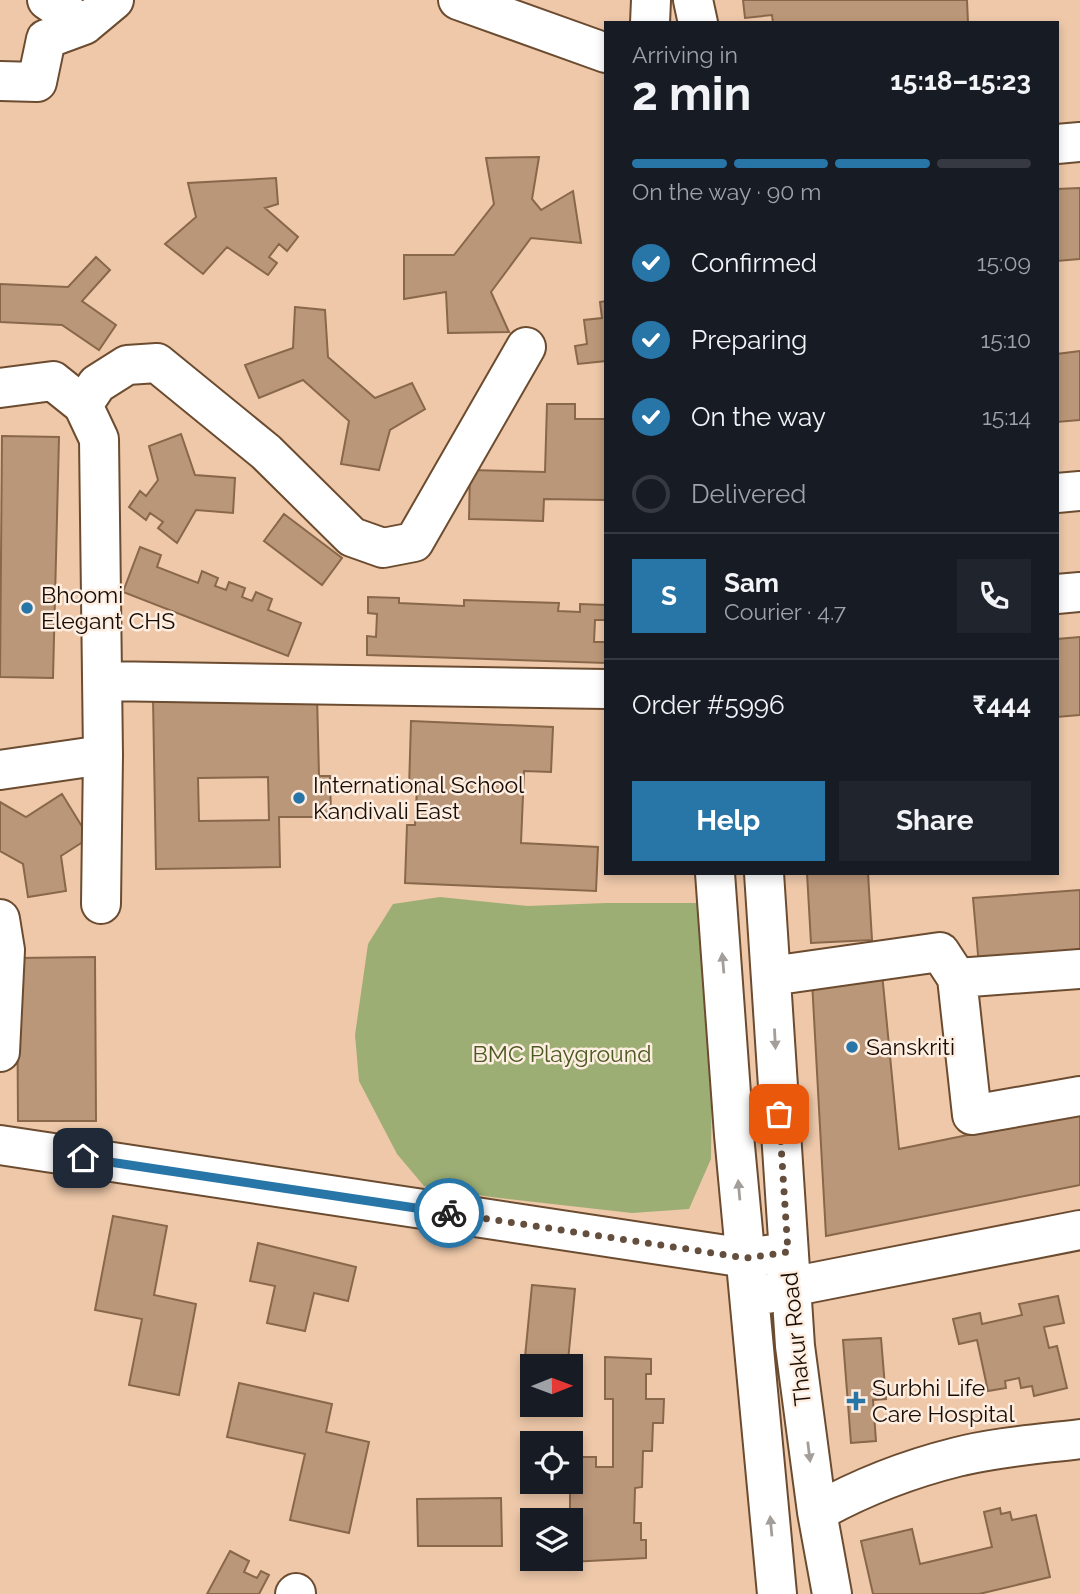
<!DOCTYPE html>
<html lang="en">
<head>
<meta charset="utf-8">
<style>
	body { margin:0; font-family:Raleway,sans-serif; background:#20242c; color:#f1f3f6; height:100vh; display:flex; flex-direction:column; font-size:26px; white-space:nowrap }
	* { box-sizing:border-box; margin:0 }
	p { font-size:23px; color:#9ea1a6 }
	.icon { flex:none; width:38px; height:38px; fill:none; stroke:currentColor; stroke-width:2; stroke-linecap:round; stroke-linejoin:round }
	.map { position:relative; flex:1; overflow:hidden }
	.details { position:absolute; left:604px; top:21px; width:455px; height:854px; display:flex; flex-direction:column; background:#171b24; border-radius:0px; box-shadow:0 4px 10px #0003 }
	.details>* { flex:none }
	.needle { width:46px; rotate:89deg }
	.tools { position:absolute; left:520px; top:1354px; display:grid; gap:14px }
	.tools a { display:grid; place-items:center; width:63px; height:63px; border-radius:0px; background:#171b24; box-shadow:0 4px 10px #0003; font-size:35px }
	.pin { position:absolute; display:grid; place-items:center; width:60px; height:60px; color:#fff; margin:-30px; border-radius:14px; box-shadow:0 4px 10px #0006 }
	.courier { position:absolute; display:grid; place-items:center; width:70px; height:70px; margin:-35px; border:5px solid #2875a8; border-radius:50%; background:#fff; color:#222; box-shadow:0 2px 9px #0007 }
	.overview em { font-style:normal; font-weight:700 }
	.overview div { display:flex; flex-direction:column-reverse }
	.overview { display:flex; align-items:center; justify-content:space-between; height:119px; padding:0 28px }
	h1 { font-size:46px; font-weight:700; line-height:52px }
	.bar { display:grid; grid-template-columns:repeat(4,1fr); gap:10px 7px; align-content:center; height:84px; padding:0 28px }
	.bar i { height:9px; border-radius:5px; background:#363941 }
	.bar .on { background:#2875a8 }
	.bar p { grid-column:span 4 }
	.line { display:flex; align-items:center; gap:18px; padding:0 28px; border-top:2px solid #363941 }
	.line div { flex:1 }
	.round { display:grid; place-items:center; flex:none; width:74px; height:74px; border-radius:0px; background:#20242c }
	ol { padding:0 28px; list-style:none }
	li { display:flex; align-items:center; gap:21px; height:77px }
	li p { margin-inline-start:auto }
	li .icon { padding:7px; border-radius:50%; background:#2875a8; color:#fff; stroke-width:4 }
	li:last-child { color:#9ea1a6 }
	li i { width:38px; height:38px; border:4px solid #363941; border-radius:50% }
	.primary-button { display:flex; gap:14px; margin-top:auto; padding:14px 28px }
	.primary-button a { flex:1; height:80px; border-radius:0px; background:#2875a8; color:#fff; font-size:28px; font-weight:700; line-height:80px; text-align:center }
	.primary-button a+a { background:#20242c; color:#f1f3f6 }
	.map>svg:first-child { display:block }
</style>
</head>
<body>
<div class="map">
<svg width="1080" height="1594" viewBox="0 0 1080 1594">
	<rect width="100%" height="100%" fill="#eec8a9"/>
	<path fill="#9dae74" d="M440,897L528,906L606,903H697L709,984L712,1058L711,1159L689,1209L632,1213L491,1197L424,1186L397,1154L359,1081L355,1035L368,944L393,904Z"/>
	<path fill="#bb9779" stroke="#89674a" stroke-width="2" fill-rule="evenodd" d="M743,0H967L968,23H773L772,15L745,18Z
		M539,157L532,199L541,210L573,191L581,243L531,238L491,292L509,332L448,333L446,292L404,299V255H454L494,204L486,158Z
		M276,178L278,204L265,208L298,237L287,251L279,244L269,257L277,263L268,275L227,247L203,274L165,244L196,217L188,183Z
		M1080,188V259L1057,261V189Z
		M96,257L110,270L82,301L116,325L99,350L62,325L0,322V284L68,287Z
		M606,301V361L578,364L575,346L587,344L584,320L602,318L600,302Z
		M295,307L325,310L328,357L375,398L412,383L425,409L390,430L379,470L341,464L349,421L303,380L259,398L245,365L293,348Z
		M1080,351V420L1057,422V354Z
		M547,404H575V419H605L606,408V500L544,499L543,521L469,519L470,470L545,472Z
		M181,434L195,475L235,478L233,513L196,510L177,543L158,528L163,522L150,513L146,520L129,507L140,491L146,496L158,480L149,446Z
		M2,436L59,437L53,678L0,677Z
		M284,514L342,558L322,585L264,541Z
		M140,547L161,555L157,567L198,583L202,571L218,578L215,586L226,590L229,582L245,588L242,597L252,601L256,592L272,599L268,610L301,623L288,656L123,592Z
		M368,597L399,598V603L464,606V600L559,603L558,611L580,612V604L606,605V620H595L594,642H606V663L367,655V636L376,637L377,614L368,613Z
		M1080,637V715L1057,717V639Z
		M317,695L319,776H330L331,817H279L280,867L156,869L153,698ZM268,777L269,820L199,821L198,778Z
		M411,721L553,727L551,772L524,771L521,843L598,847L596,891L405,883L407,825H415L417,789H409Z
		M62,794L89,838L61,856L66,891L28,897L23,864L0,851V802L26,817Z
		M807,873H868L872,940L811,943Z
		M1080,890V958L979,966L973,898Z
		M95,957L96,1121H18L17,958Z
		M882,973L899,1149L1080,1112V1185L826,1236L812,981Z
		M113,1216L167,1226L154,1295L196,1304L179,1395L129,1385L142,1319L95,1310Z
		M258,1243L356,1267L348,1301L314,1293L305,1331L267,1323L275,1286L250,1281Z
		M532,1285L575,1289L568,1361L525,1357Z
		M1058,1296L1064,1323L1044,1327L1049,1348L1057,1346L1067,1388L1034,1396L1032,1386L1021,1388L1019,1378L1005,1381L1006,1388L988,1391L977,1340L959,1344L953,1319L980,1313L982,1324L1022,1315L1019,1304Z
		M881,1338L886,1399L873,1400L876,1441L851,1443L843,1340Z
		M605,1357L651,1359V1374H646V1399H664L663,1423H653L652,1451H643L642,1487L635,1488L634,1523H641V1540H646V1558L570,1562V1457H596V1467H613V1399H605Z
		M239,1383L332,1404L326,1432L369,1442L349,1533L290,1520L305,1454L227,1437Z
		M501,1498L502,1546H418L417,1499Z
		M1000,1508L1001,1514L1010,1512L1012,1520L1036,1515L1050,1577L979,1594H873L861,1541L912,1529L920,1564L992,1547L984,1512Z
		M230,1551L249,1561L244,1572L257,1578L261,1571L269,1575L259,1594H207Z"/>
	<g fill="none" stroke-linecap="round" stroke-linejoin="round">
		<g stroke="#6c4c30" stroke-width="42">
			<path id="minor" d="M47,0L84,25
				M458,0L606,53
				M693,0L698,23
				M650,23L651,0
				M0,81L37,82L46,39L84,25L114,0
				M1057,144L1080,142
				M0,388L53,381L83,405L99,439L103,755L0,770
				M83,405L97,384L127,365L157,363L266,452L352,537L383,548L414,542L526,347
				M1057,493L1080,491
				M1057,594L1080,592
				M103,681L606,689
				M715,873L734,1135L777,1594
				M764,873L795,1346L817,1512L832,1594
				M101,904L103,755
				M0,919L5,950L0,1052
				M771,976L940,952L957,978L972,1115L1080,1096
				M957,978L1080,969
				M0,1145L746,1258L787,1252
				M767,1294L790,1287L1080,1230
				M817,1512C860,1488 909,1469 957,1457C996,1447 1040,1444 1080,1439
				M295,1594L296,1593"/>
		</g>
		<use href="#minor" stroke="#fff" stroke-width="38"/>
	</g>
	<defs><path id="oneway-solid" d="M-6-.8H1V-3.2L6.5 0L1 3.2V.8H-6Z" transform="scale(1.75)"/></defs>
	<g fill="#a39e9a">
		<use href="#oneway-solid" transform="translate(723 963) rotate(-95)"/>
		<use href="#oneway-solid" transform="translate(775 1039) rotate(87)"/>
		<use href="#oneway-solid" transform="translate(739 1190) rotate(-95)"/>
		<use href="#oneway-solid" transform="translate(809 1452) rotate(83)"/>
		<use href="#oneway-solid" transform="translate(771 1526) rotate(-95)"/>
	</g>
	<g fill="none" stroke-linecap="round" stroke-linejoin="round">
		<path stroke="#644e3d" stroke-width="7" stroke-dasharray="0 12.6" d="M449,1213L746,1258L788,1252L779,1114"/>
		<path stroke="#2875a8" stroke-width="9" d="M83,1158L449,1213"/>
	</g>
	<g fill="#2875a8" stroke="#feeee1" stroke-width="2.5">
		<circle cx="27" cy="608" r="7"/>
		<circle cx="299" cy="798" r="7"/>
		<circle cx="852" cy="1047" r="7"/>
		<path d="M852.5 1390.5h7v7h7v7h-7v7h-7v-7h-7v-7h7z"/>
	</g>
	<g text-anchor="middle" stroke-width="5" stroke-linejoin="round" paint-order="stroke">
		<g font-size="23" fill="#190c03" stroke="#feeee1" text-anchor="start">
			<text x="41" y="603">Bhoomi<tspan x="41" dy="26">Elegant CHS</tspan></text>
			<text x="313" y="793">International School<tspan x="313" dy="26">Kandivali East</tspan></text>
			<text x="866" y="1055">Sanskriti</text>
			<text x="872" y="1396">Surbhi Life<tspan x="872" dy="26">Care Hospital</tspan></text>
		</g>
		<g font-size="23" fill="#4b5a22" stroke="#feeee1">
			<text x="562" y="1062">BMC Playground</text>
		</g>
		<g font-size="23" fill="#190c03" stroke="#feeee1">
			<text transform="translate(796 1339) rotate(-96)" y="8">Thakur Road</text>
		</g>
	</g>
</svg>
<div class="tools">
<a><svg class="needle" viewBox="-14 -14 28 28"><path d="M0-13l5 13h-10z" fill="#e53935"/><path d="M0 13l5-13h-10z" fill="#9ea1a6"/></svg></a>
<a><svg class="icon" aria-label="locate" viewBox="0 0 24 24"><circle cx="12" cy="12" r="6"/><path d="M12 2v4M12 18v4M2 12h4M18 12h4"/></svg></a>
<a><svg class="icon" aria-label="layers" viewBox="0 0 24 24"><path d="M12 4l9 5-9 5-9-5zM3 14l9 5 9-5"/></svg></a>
</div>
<div class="pin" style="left:779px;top:1114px;background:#ea580c"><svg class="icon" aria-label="bag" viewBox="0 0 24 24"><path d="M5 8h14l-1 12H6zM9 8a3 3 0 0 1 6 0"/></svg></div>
<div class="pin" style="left:83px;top:1158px;background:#1f2937"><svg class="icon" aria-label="home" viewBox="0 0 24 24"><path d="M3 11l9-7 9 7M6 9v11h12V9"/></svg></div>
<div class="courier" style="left:449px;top:1213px"><svg class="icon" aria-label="bike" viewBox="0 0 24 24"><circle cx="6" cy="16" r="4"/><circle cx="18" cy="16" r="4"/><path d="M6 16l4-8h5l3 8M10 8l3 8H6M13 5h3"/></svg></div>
<section class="details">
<div class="overview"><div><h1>2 min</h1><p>Arriving in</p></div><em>15:18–15:23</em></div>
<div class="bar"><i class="on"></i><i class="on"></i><i class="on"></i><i></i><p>On the way · 90 m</p></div>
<ol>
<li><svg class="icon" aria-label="check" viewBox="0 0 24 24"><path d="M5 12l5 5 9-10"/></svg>Confirmed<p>15:09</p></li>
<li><svg class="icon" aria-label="check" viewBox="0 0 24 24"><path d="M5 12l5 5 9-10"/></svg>Preparing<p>15:10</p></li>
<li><svg class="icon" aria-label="check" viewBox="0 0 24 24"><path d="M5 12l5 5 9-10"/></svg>On the way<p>15:14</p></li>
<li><i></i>Delivered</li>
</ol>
<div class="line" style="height:126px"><b class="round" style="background:#2875a8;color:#fff">S</b><div><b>Sam</b><p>Courier · 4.7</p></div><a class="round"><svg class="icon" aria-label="phone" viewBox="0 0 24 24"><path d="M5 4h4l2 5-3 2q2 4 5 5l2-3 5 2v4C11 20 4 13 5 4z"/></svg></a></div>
<div class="line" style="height:91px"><div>Order #5996</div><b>₹444</b></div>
<div class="primary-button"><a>Help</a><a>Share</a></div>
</section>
</div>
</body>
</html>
